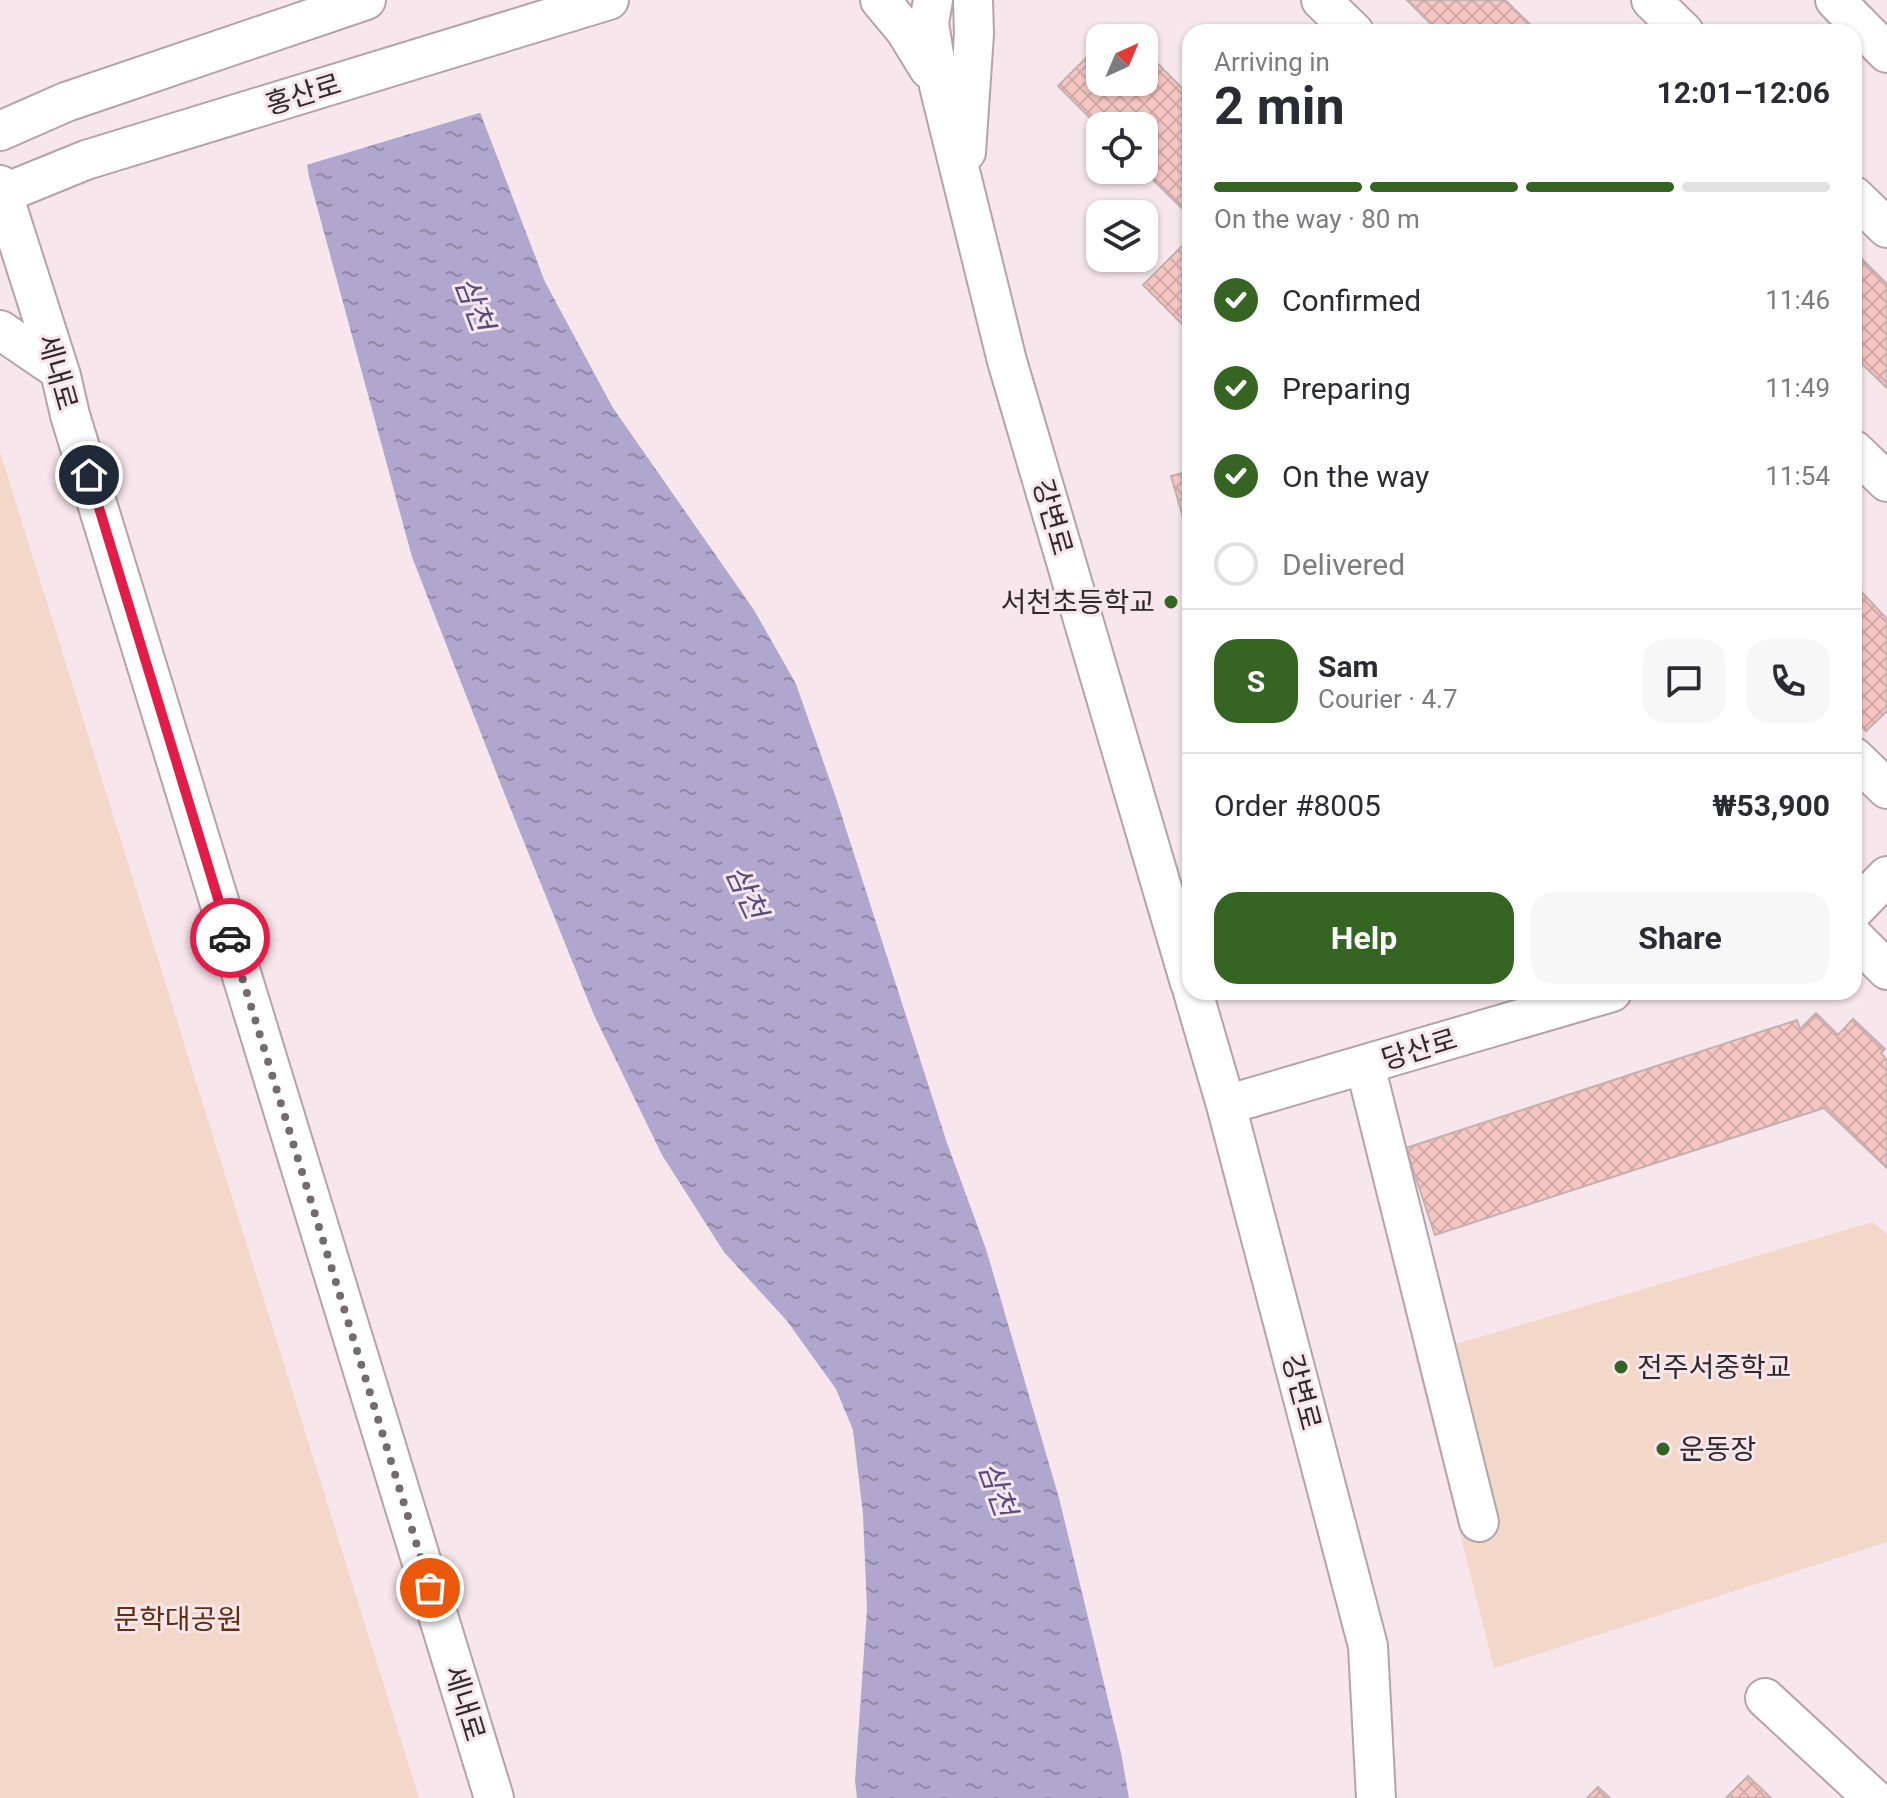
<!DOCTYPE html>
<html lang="en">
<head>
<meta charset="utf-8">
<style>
	body { margin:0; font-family:Roboto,"Noto Sans KR",sans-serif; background:#f7f7f7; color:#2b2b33; height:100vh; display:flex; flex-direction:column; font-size:30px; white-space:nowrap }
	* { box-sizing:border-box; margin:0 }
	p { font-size:26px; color:#7c7c81 }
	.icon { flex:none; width:44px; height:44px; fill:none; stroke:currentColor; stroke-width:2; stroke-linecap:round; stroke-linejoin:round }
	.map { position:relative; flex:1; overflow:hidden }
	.panel { position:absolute; left:1182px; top:24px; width:680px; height:976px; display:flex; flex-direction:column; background:#fff; border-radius:24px; box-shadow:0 2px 6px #0004 }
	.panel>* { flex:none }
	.needle { width:52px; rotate:44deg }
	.controls { position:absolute; left:1086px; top:24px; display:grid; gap:16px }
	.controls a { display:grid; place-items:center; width:72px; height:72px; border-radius:16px; background:#fff; box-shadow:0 2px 6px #0004; font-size:40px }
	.pin { position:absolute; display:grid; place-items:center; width:68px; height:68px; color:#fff; margin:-34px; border:4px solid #fff; border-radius:50%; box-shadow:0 2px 8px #0007 }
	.courier { position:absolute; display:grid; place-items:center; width:80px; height:80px; margin:-40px; border:6px solid #e11d48; border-radius:50%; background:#fff; color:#222; box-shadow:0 2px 10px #0007 }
	.summary em { font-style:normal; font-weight:700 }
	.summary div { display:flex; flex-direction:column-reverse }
	.summary { display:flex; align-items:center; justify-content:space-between; height:136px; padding:0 32px }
	h1 { font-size:52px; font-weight:700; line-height:60px }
	.bar { display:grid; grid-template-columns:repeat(4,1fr); gap:12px 8px; align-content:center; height:96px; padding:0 32px }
	.bar i { height:10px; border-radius:6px; background:#e1e1e2 }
	.bar .current { background:#366423 }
	.bar p { grid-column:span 4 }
	.line { display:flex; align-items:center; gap:20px; padding:0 32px; border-top:2px solid #e1e1e2 }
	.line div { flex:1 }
	.round { display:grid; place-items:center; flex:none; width:84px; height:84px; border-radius:24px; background:#f7f7f7 }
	ol { padding:0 32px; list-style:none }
	li { display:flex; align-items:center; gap:24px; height:88px }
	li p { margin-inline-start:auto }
	li .icon { padding:8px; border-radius:50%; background:#366423; color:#fff; stroke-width:4 }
	li:last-child { color:#7c7c81 }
	li i { width:44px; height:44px; border:4px solid #e1e1e2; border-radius:50% }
	.cta { display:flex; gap:16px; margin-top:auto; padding:16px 32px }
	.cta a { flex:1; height:92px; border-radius:24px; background:#366423; color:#fff; font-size:32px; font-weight:700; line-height:92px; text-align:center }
	.cta a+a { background:#f7f7f7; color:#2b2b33 }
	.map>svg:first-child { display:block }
</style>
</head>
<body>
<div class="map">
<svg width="1887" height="1798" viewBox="0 0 1887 1798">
	<defs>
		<pattern id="water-ripples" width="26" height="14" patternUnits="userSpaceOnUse" patternTransform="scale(2)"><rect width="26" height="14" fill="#afa7cd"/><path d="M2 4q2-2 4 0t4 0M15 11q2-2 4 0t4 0" fill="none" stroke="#8f88a7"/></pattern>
		<pattern id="building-cross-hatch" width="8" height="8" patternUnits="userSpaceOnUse" patternTransform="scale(2)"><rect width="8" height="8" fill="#f6c6c3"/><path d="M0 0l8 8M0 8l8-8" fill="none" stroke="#d3aaa8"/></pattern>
	</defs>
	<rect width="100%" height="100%" fill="#f7e6ec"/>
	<path fill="#f3d7c8" d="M0,452L419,1798H0Z
		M1873,1222L1887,1235V1542L1494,1668L1415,1356Z"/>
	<path fill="url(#water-ripples)" d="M437,0L545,282L613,408L754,610L796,684L835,795L947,1143L986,1249L1059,1498L1121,1753L1129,1798H857L855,1780L867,1609L863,1514L853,1430L836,1389L787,1321L724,1252L662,1155L594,1015L507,800L412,557L309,177L283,11Z"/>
	<path fill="#f7e6ec" d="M279,0H442L486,111L303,166Z"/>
	<path fill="url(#building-cross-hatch)" stroke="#c3b1b0" stroke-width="2" d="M1407,0H1505L1538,32H1439Z
		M1118,25L1132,38H1106Z
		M1100,44V82H1144V50L1190,96V216L1143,170L1144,126L1100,128L1058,86Z
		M1190,238V332L1143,285Z
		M1854,251L1887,284V388L1854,356Z
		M1190,471V541L1171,476Z
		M1854,584L1887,619V711L1866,731L1854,718Z
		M1816,1013L1838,1035L1853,1019L1885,1049L1881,1053L1887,1060V1168L1824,1108L1435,1235L1406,1148L1797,1020L1800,1029Z
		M1748,1776L1771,1798H1726Z
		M1598,1787L1610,1798H1587Z"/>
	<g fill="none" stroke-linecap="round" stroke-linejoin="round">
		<g stroke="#b4a4aa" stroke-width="42">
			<path id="minor" d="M880,0L905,30L929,69
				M933,0L929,23L939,86L1007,361L1190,983
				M1321,0L1354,32
				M1651,0L1684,32
				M1835,0L1887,53
				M0,131L66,102L366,0
				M966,152L974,34L973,0
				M0,185L61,376L70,415L494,1798
				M0,195L86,160L609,0
				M1854,196L1887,228
				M0,330L59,370
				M1854,450L1887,482
				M1854,757L1887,789
				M1854,910L1887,876
				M1854,937L1887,970
				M1193,992L1226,1105L1368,1646L1376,1798
				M1365,1065L1479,1522
				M1226,1105L1612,992
				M1765,1698L1873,1798"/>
		</g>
		<use href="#minor" stroke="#fff" stroke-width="38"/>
	</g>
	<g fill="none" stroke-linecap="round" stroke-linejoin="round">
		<path stroke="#756b6f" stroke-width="8" stroke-dasharray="0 14.4" d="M230,938L430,1588"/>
		<path stroke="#e11d48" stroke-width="10" d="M89,475L230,938"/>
	</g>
	<g fill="#366423" stroke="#f7e6ec" stroke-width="3">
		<circle cx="1171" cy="602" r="8"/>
		<circle cx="1621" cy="1367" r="8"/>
		<circle cx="1663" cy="1449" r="8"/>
	</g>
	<g text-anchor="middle" stroke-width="6" stroke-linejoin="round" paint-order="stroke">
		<g font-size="28" fill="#2f292b" stroke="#f7e6ec">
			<text transform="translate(303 94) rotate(-17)" y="10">홍산로</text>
			<text transform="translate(58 372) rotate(74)" y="10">세내로</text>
			<text transform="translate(1053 517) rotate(74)" y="10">강변로</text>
			<text transform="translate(1419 1049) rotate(-17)" y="10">당산로</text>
			<text transform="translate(1302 1392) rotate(75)" y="10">강변로</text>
			<text transform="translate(465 1703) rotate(73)" y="10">세내로</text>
		</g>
		<g font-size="28" fill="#2f292b" stroke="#f7e6ec" text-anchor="start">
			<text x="1155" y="612" text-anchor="end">서천초등학교</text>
			<text x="1637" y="1377">전주서중학교</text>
			<text x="1679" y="1459">운동장</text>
		</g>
		<g font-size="28" fill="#612f0d" stroke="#f7e6ec">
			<text x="178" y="1629">문학대공원</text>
		</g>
		<g font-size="30" font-style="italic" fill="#594b80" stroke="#f7e6ec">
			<text transform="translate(474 304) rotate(69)" y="10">삼천</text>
			<text transform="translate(746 892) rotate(65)" y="10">삼천</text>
			<text transform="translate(997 1489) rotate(70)" y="10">삼천</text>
		</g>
	</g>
</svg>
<div class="controls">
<a><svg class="needle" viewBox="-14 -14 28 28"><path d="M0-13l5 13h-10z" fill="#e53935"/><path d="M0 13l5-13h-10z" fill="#7c7c81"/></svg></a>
<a><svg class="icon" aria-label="locate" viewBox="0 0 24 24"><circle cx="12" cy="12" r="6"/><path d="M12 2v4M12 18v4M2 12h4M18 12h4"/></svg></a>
<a><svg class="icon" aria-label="layers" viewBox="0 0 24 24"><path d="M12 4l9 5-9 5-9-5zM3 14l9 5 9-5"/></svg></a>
</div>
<div class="pin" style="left:430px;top:1588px;background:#ea580c"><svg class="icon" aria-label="bag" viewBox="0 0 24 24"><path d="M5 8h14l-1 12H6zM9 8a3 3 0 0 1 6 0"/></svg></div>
<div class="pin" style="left:89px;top:475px;background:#1f2937"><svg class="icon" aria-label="home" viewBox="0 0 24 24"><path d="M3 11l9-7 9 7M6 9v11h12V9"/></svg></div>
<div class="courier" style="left:230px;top:938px"><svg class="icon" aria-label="car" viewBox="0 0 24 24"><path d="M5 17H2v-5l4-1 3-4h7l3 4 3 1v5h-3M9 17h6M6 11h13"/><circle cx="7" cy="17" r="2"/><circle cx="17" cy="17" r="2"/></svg></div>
<section class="panel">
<div class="summary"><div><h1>2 min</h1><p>Arriving in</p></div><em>12:01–12:06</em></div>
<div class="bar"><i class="current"></i><i class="current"></i><i class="current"></i><i></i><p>On the way · 80 m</p></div>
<ol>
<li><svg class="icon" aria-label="check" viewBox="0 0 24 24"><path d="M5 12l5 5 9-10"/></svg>Confirmed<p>11:46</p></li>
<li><svg class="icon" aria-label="check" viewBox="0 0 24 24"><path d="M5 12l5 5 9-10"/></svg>Preparing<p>11:49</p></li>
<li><svg class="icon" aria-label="check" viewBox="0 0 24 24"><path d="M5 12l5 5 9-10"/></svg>On the way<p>11:54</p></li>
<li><i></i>Delivered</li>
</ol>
<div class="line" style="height:144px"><b class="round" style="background:#366423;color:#fff">S</b><div><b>Sam</b><p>Courier · 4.7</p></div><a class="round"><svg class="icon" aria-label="chat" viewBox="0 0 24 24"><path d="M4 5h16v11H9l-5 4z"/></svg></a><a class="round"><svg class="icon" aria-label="phone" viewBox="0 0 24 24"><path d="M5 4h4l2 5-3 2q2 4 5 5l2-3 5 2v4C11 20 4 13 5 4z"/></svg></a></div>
<div class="line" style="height:104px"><div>Order #8005</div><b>₩53,900</b></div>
<div class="cta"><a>Help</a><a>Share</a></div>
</section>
</div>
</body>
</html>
